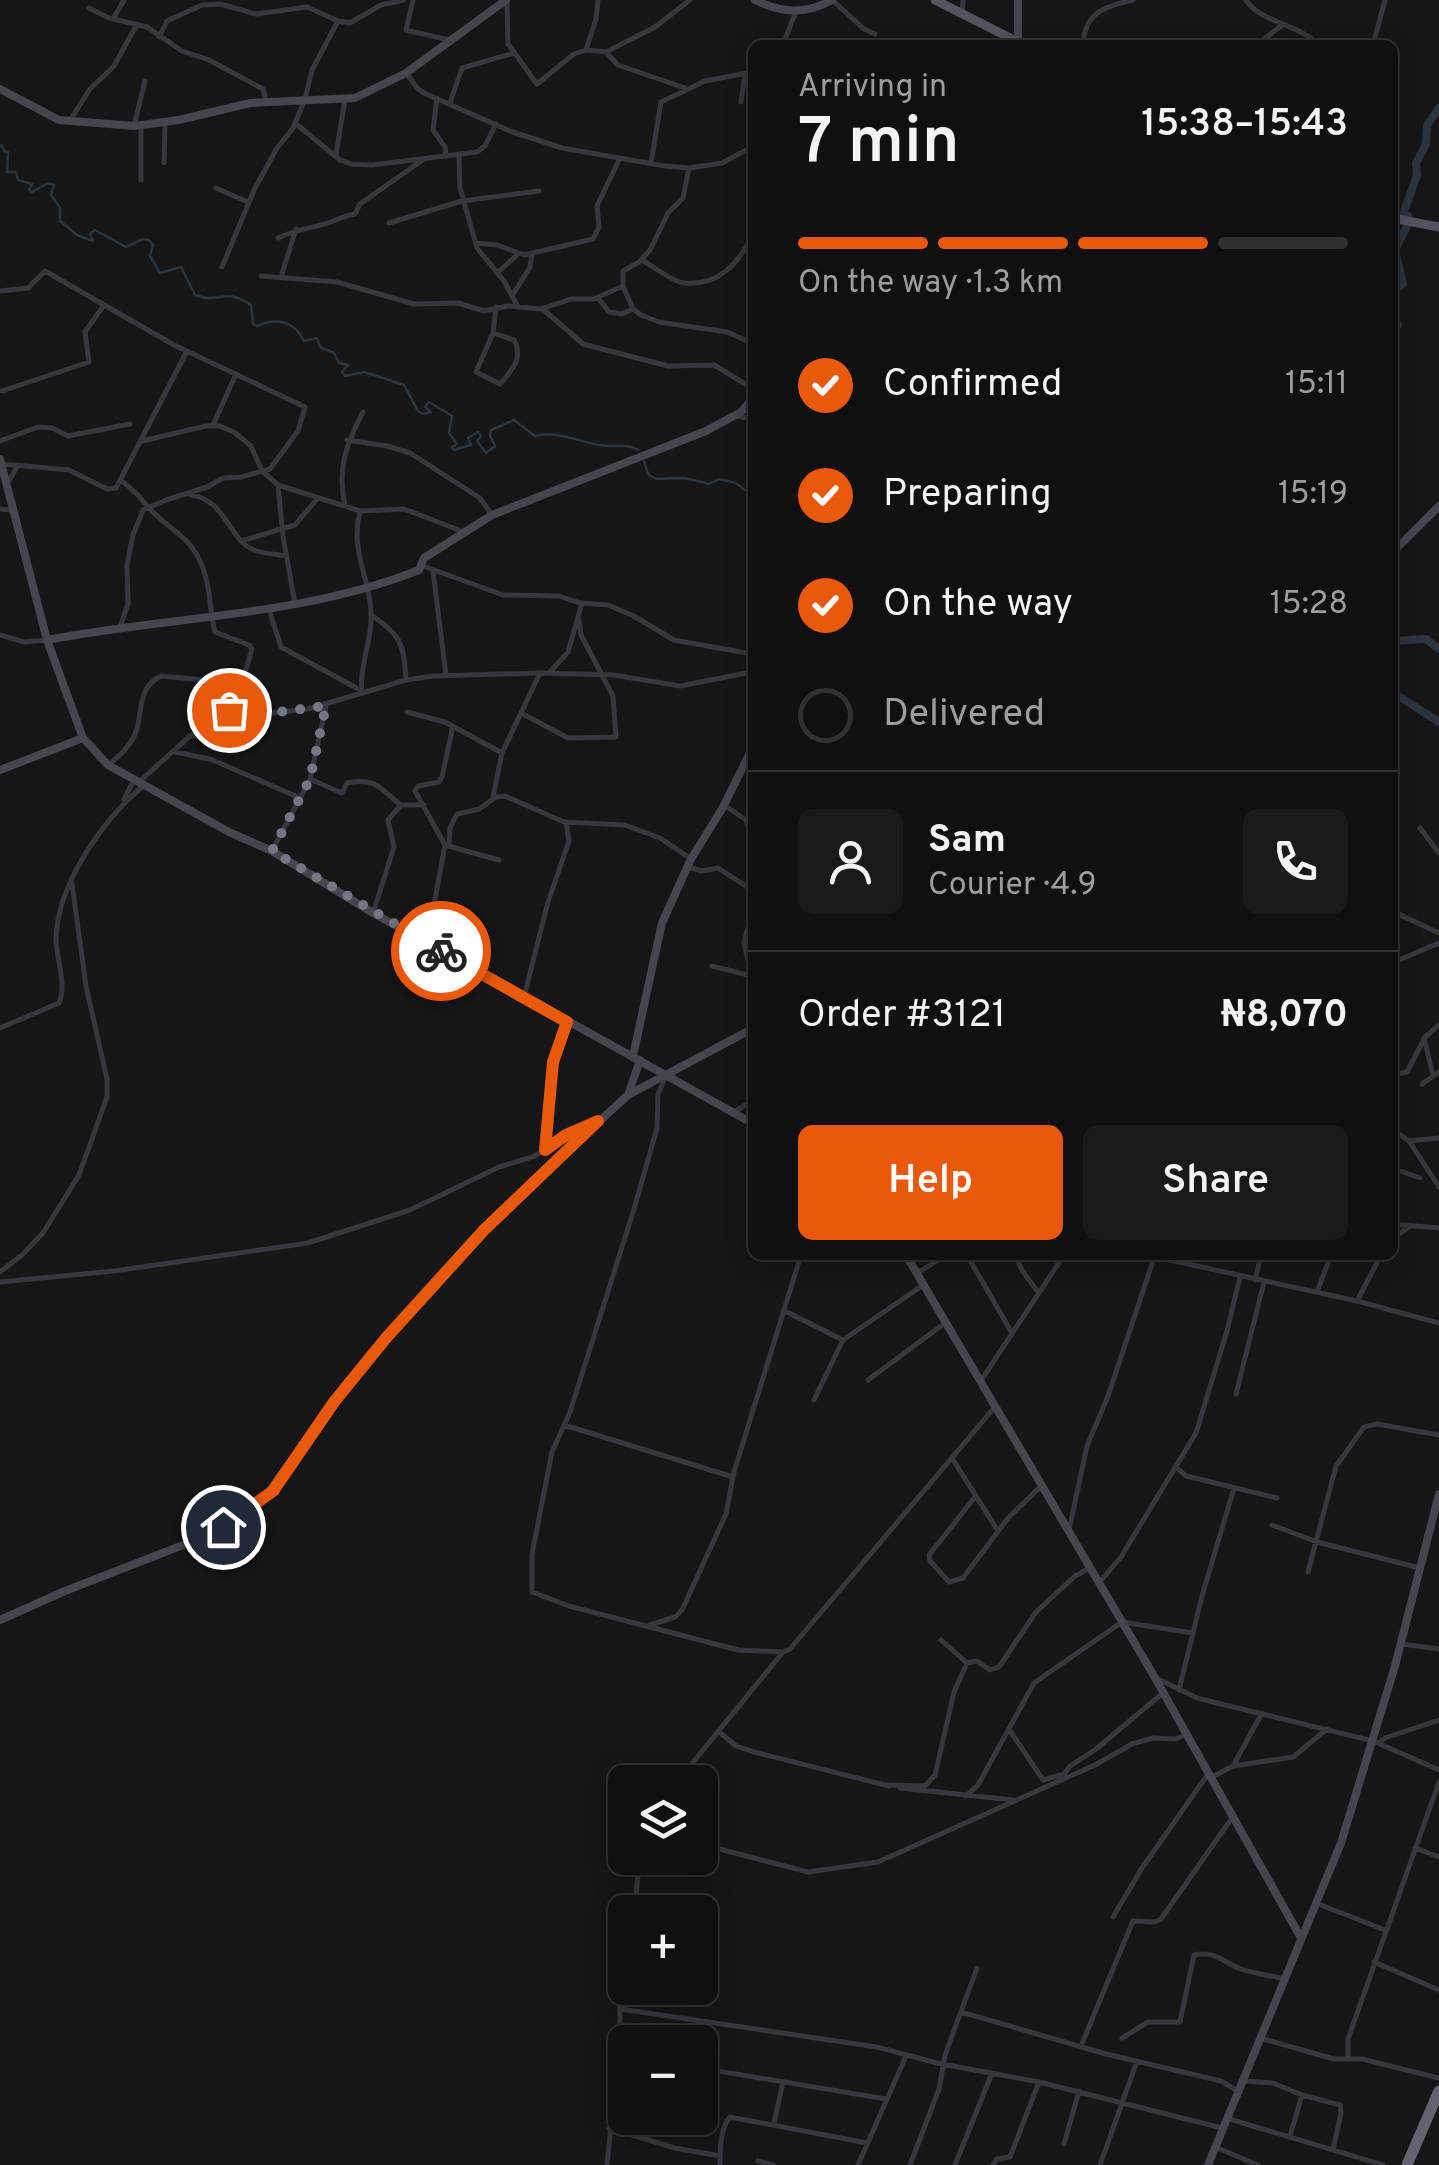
<!DOCTYPE html>
<html lang="en">
<head>
<meta charset="utf-8">
<style>
	body { margin:0; font-family:Overpass,sans-serif; background:#19191b; color:#f1f3f6; height:100vh; display:flex; flex-direction:column; font-size:38px; white-space:nowrap }
	* { box-sizing:border-box; margin:0 }
	p { font-size:32px; color:#9c9d9f }
	.icon { flex:none; width:55px; height:55px; fill:none; stroke:currentColor; stroke-width:2; stroke-linecap:round; stroke-linejoin:round }
	.map { position:relative; flex:1; overflow:hidden }
	.drawer { position:absolute; left:748px; top:40px; width:650px; height:1220px; display:flex; flex-direction:column; background:#101012; border-radius:15px; box-shadow:0 5px 25px #0003,0 0 0 2px #303032 }
	.drawer>* { flex:none }
	.fabs { position:absolute; left:608px; top:1765px; display:grid; gap:20px }
	.fabs a { display:grid; place-items:center; width:110px; height:110px; border-radius:15px; background:#101012; box-shadow:0 5px 25px #0003,0 0 0 2px #303032; font-size:50px }
	.pin { position:absolute; display:grid; place-items:center; width:85px; height:85px; color:#fff; margin:-42px; border:5px solid #fff; border-radius:50%; box-shadow:0 2px 10px #0007 }
	.courier { position:absolute; display:grid; place-items:center; width:100px; height:100px; margin:-50px; border:8px solid #ea580c; border-radius:50%; background:#fff; color:#222; box-shadow:0 2px 12px #0007 }
	.overview em { font-style:normal; font-weight:600 }
	.overview div { display:flex; flex-direction:column-reverse }
	.overview { display:flex; align-items:center; justify-content:space-between; height:170px; padding:0 50px }
	h1 { font-size:65px; font-weight:600; line-height:75px }
	.bar { display:grid; grid-template-columns:repeat(4,1fr); gap:15px 10px; align-content:center; height:120px; padding:0 50px }
	.bar i { height:12px; border-radius:8px; background:#303032 }
	.bar .on { background:#ea580c }
	.bar p { grid-column:span 4 }
	.line { display:flex; align-items:center; gap:25px; padding:0 50px; border-top:2px solid #303032 }
	.line div { flex:1 }
	.round { display:grid; place-items:center; flex:none; width:105px; height:105px; border-radius:15px; background:#19191b }
	ol { padding:0 50px; list-style:none }
	li { display:flex; align-items:center; gap:30px; height:110px }
	li p { margin-inline-start:auto }
	li .icon { padding:10px; border-radius:50%; background:#ea580c; color:#fff; stroke-width:4 }
	li:last-child { color:#9c9d9f }
	li i { width:55px; height:55px; border:5px solid #303032; border-radius:50% }
	.action { display:flex; gap:20px; margin-top:auto; padding:20px 50px }
	.action a { flex:1; height:115px; border-radius:15px; background:#ea580c; color:#fff; font-size:40px; font-weight:600; line-height:115px; text-align:center }
	.action a+a { background:#19191b; color:#f1f3f6 }
	.map>svg:first-child { display:block }
</style>
</head>
<body>
<div class="map">
<svg width="1439" height="2165" viewBox="0 0 1439 2165">
	<rect width="100%" height="100%" fill="#161618"/>
	<g fill="none" stroke-linecap="round" stroke-linejoin="round">
		<path stroke="#2b333d" stroke-width="2.5" d="M0,147L2,145L4,151L8,152L7,172H16L18,180L32,184L29,189L32,192L48,183L54,185L51,195L60,208V221L77,235L93,241L90,234L95,230L126,247L143,239L149,240L153,245L150,256L160,273L181,267L195,295C222,305 222,286 251,305L253,324L257,326C275,317 295,321 304,341L317,338L320,347L334,353L339,363L348,365L342,372L345,376L365,372L404,385L418,411L423,414L431,412L425,407L429,402L452,416L449,433L457,444L452,447L454,450L471,445L468,438L478,432L481,436L477,441L486,453L495,446L490,435L491,430L514,420L535,436C555,430 580,442 600,445C615,448 623,442 639,450
			M644,461L648,474L656,479L685,478L709,484L719,479L736,483L752,495"/>
		<path stroke="#2b333d" stroke-width="8" d="M1408,216L1403,214L1417,175L1416,163L1426,144L1427,125L1439,108
			M1392,292L1403,284L1395,250L1407,226
			M1392,325H1398L1392,333
			M1392,641L1426,639L1439,649
			M1392,692L1439,722"/>
		<path stroke="#36373d" stroke-width="5" d="M413,0L406,30L449,40
			M507,0L508,44L537,84L574,54L586,50L606,52L655,27L690,0
			M832,0L864,29L875,34
			M1246,0C1262,24 1299,23 1318,45
			M89,8L109,18L147,27L182,51L209,60L263,89L266,101
			M962,13L963,0
			M113,19L124,0
			M159,37L167,21L202,5L220,4L256,14L307,7L338,21L350,23L381,5L403,0
			M783,45L796,11
			M1083,45C1084,13 1105,6 1133,0
			M1257,45L1282,25
			M1373,45L1385,0
			M586,50L596,19L598,0
			M606,52L618,65L685,88
			M406,73L419,90L426,94L510,131L562,148L665,166L689,168L722,163L752,147
			M437,98L433,130L445,147L446,155
			M741,102L745,74
			M450,103L462,68L514,53
			M71,119L90,89L114,66L137,24
			M295,123L340,160L351,164L372,165L477,152L485,146L496,124
			M134,126L145,81
			M141,126V180
			M459,154L460,188L477,248L504,281L518,307
			M336,155L345,99
			M164,163L165,123
			M651,163L661,102L705,81L752,72
			M689,168L683,198L668,213L650,250L639,262L623,271V286L633,309L641,315L659,322L727,332L752,343
			M216,188L248,202
			M389,223L462,201L539,191
			M278,238C293,231 305,229 321,225C333,222 342,216 355,214L360,204L424,159
			M476,243L497,245L524,255L593,239L599,227L597,206L620,158
			M642,260C652,266 673,282 684,283C719,286 738,264 752,236
			M222,267L255,188L277,148L293,128L305,99L312,70L338,21
			M497,273L516,256
			M261,276L337,282L414,304L458,303L484,311L508,306L541,309L571,299H594L623,286
			M281,277L296,229
			M0,291L28,288L45,271L174,345L305,407L298,431L270,469L241,477L223,478L207,487L166,500L143,510L133,535L127,565L128,603L120,628
			M512,296L530,267L532,255
			M598,298L609,312L622,314L633,309
			M544,310L583,344L668,366L714,365L752,388
			M493,333L514,340C524,358 512,370 500,384L476,372L493,333L496,307
			M2,391L89,362L85,332L104,305
			M736,416L752,419
			M213,425L236,374
			M347,440L387,446L410,453L480,498L492,515
			M0,441L38,427L52,428L68,436L130,424
			M142,441L206,426H219L234,432L251,446L262,471L278,485L360,511L404,509L464,532
			M3,464L69,470L107,489L116,488L187,351
			M120,480C133,489 139,496 148,507C173,534 195,536 206,578C211,596 210,615 215,632L249,645L252,649L238,696L229,710L190,736L138,783
			M7,484L18,465
			M278,485L283,536L295,604
			M191,495C226,500 228,538 252,549C262,554 275,554 286,556
			M345,506C337,468 346,445 363,412
			M0,509L11,510
			M360,511C349,554 373,581 371,622C370,645 359,669 362,693
			M241,541L295,525L317,499
			M423,566L503,595L559,596L580,603L608,605L632,615L674,640L752,654
			M433,571L446,675
			M269,609L281,647L362,691
			M371,615C401,635 404,644 406,680
			M0,635L24,642L47,640
			M550,672L568,652L582,603
			M229,710L253,715L308,709L406,680L434,676L540,673L614,675L680,686L752,672
			M407,712L445,722L502,753
			M521,713L568,738L616,737L613,696L581,635L579,620
			M193,736L227,739
			M175,752L210,759L298,797
			M108,765C119,756 129,748 135,734C144,712 136,688 161,676L216,681L232,689L241,700L242,713
			M310,779L342,793L347,783C379,777 380,790 401,805
			M493,797L502,753L540,673
			M124,799L134,780
			M724,805L746,820L752,838
			M1420,828L1439,853
			M448,846L499,860
			M449,846L450,828L457,814L479,809L496,797L505,796L564,822L625,825L660,838L691,859
			M272,851L310,779L326,706
			M688,867L702,871L718,868L752,890
			M1392,911L1439,933
			M373,913L394,847L388,820L401,805H424
			M427,943L445,845L415,791L418,786L439,782L442,777L453,726
			M1392,963L1439,943
			M712,966L752,976
			M751,975L744,943L752,910
			M524,997L548,902L569,841L566,822
			M0,1028L59,1003C67,985 57,961 56,941C56,885 103,820 143,786
			M1392,1075L1407,1072L1424,1039
			M1433,1075L1424,1038L1439,1025
			M666,1076L658,1094L657,1128L634,1209L570,1412L552,1452L532,1554V1592L569,1606L738,1650L783,1652
			M1422,1084L1439,1072
			M734,1112L752,1101
			M1392,1129L1409,1141L1439,1187
			M1409,1141L1439,1138
			M545,1150L553,1062L567,1022
			M1392,1168L1420,1178
			M1392,1224L1439,1228
			M1392,1239L1409,1227
			M967,1255L1012,1333
			M1015,1255L1023,1272L1038,1292
			M1147,1255L1357,1301L1439,1323
			M0,1272L22,1255L43,1233L79,1175L107,1097V1079L86,986L72,884
			M917,1273L946,1255
			M1255,1280L1261,1255
			M0,1282L114,1271L308,1243L410,1210L499,1167L535,1156L566,1135L598,1121
			M1317,1292L1331,1255
			M1357,1301L1381,1255
			M785,1311L843,1340L923,1285
			M868,1380L945,1323
			M980,1382L1064,1255
			M1236,1394L1264,1282
			M814,1400L843,1340
			M564,1425L733,1477
			M952,1458L998,1531
			M1176,1467L1186,1476L1277,1498
			M975,1497L929,1555L930,1561L949,1582L963,1578L1008,1518L1041,1486
			M1272,1525L1317,1542L1420,1568
			M1069,1530L1087,1446L1108,1396L1155,1255
			M1308,1572L1336,1466L1364,1427L1377,1424L1439,1435
			M1099,1583L1121,1557L1196,1433L1227,1331L1240,1277
			M650,1625L675,1617L682,1610L726,1514L734,1472L801,1255
			M941,1640L967,1663
			M1402,1644L1439,1649
			M1158,1679L1197,1698L1373,1741L1439,1770
			M1179,1690L1202,1596L1234,1488
			M1009,1729L1043,1780L1061,1775
			M718,1731L736,1746L754,1752L889,1786
			M1378,1743L1385,1738L1439,1720
			M1233,1766L1293,1757L1327,1729
			M1212,1777L1233,1766L1262,1713
			M1061,1778L1070,1766L1096,1749L1163,1693
			M677,1782L783,1652L790,1649L994,1408
			M887,1785L925,1786L935,1775L954,1692L967,1663L977,1661L990,1670L999,1667L1036,1612L1075,1576L1090,1568
			M900,1788L1013,1800
			M966,1796L978,1785L1034,1683L1122,1622L1193,1633
			M700,1844L808,1872L878,1862L1095,1765L1132,1744L1153,1738L1176,1739L1187,1734
			M1415,1848L1439,1857
			M1316,1903L1385,1930
			M634,1912L640,1858
			M1113,1917L1142,1868L1208,1774
			M1374,1962L1439,1990
			M620,2009L877,2047L937,2063L1039,2082L1222,2128
			M961,2012L1106,2054L1221,2081L1238,2091
			M1122,2038L1148,2022H1180L1194,1955C1215,1950 1224,1963 1241,1969C1255,1974 1270,1975 1284,1979
			M1260,2038L1334,2059H1362L1439,2078
			M1081,2046L1133,1921L1155,1922L1161,1919L1234,1815
			M1348,2058V2039L1439,1782
			M700,2068L886,2099
			M1244,2081L1273,2083L1302,2095L1340,2105L1341,2113L1333,2150
			M1226,2118L1383,2165
			M774,2123L783,2082
			M609,2128L675,2148L720,2156
			M1290,2136L1302,2095
			M1064,2144L1079,2091
			M1215,2147L1258,2165
			M758,2161L773,2165
			M607,2165L620,2033V1982L625,1959
			M720,2165C720,2149 720,2128 730,2117L867,2143
			M858,2165L906,2056
			M910,2165L939,2089L945,2055L977,1968
			M955,2165L992,2073
			M993,2165L997,2159L1010,2157L1039,2082
			M1100,2165L1137,2061"/>
		<path stroke="#44454d" stroke-width="8" d="M755,0C781,13 805,15 832,0
			M1018,0V41
			M0,89L59,120L134,126L179,120L250,103L355,98L406,73L506,0
			M0,459L47,640L83,738L108,765L229,832L272,851L373,913L752,1123
			M1392,553L1439,506
			M47,640C171,616 301,617 419,570L424,558L492,515L706,431L741,412L752,399
			M0,770L83,738
			M633,1056L662,923L691,859L722,809L752,749
			M628,1095L640,1060
			M906,1255L1154,1676L1301,1938
			M0,1620L65,1591L201,1538L265,1497L334,1401L386,1338L517,1197L628,1095L752,1029
			M1208,2165L1341,1843L1395,1666L1439,1494"/>
		<path stroke="#52535c" stroke-width="9" d="M935,0L1024,45
			M1392,218L1439,227"/>
		<path stroke="#62646f" stroke-width="11" d="M1407,2165L1439,2091"/>
	</g>
	<g fill="none" stroke-linecap="round" stroke-linejoin="round">
		<path stroke="#747681" stroke-width="10" stroke-dasharray="0 18" d="M229,710L254,715L326,706L310,779L272,851L441,951"/>
		<path stroke="#ea580c" stroke-width="12" d="M223,1527L273,1491L334,1402L386,1338L484,1230L598,1121L566,1135L545,1150L553,1062L567,1022L441,951"/>
	</g>
</svg>
<div class="fabs">
<a><svg class="icon" aria-label="layers" viewBox="0 0 24 24"><path d="M12 4l9 5-9 5-9-5zM3 14l9 5 9-5"/></svg></a>
<a>+</a>
<a>−</a>
</div>
<div class="pin" style="left:229px;top:710px;background:#ea580c"><svg class="icon" aria-label="bag" viewBox="0 0 24 24"><path d="M5 8h14l-1 12H6zM9 8a3 3 0 0 1 6 0"/></svg></div>
<div class="pin" style="left:223px;top:1527px;background:#1f2937"><svg class="icon" aria-label="home" viewBox="0 0 24 24"><path d="M3 11l9-7 9 7M6 9v11h12V9"/></svg></div>
<div class="courier" style="left:441px;top:951px"><svg class="icon" aria-label="bike" viewBox="0 0 24 24"><circle cx="6" cy="16" r="4"/><circle cx="18" cy="16" r="4"/><path d="M6 16l4-8h5l3 8M10 8l3 8H6M13 5h3"/></svg></div>
<section class="drawer">
<div class="overview"><div><h1>7 min</h1><p>Arriving in</p></div><em>15:38–15:43</em></div>
<div class="bar"><i class="on"></i><i class="on"></i><i class="on"></i><i></i><p>On the way · 1.3 km</p></div>
<ol>
<li><svg class="icon" aria-label="check" viewBox="0 0 24 24"><path d="M5 12l5 5 9-10"/></svg>Confirmed<p>15:11</p></li>
<li><svg class="icon" aria-label="check" viewBox="0 0 24 24"><path d="M5 12l5 5 9-10"/></svg>Preparing<p>15:19</p></li>
<li><svg class="icon" aria-label="check" viewBox="0 0 24 24"><path d="M5 12l5 5 9-10"/></svg>On the way<p>15:28</p></li>
<li><i></i>Delivered</li>
</ol>
<div class="line" style="height:180px"><a class="round"><svg class="icon" aria-label="person" viewBox="0 0 24 24"><circle cx="12" cy="8" r="4"/><path d="M4 21q1-7 8-7t8 7"/></svg></a><div><b>Sam</b><p>Courier · 4.9</p></div><a class="round"><svg class="icon" aria-label="phone" viewBox="0 0 24 24"><path d="M5 4h4l2 5-3 2q2 4 5 5l2-3 5 2v4C11 20 4 13 5 4z"/></svg></a></div>
<div class="line" style="height:130px"><div>Order #3121</div><b>₦8,070</b></div>
<div class="action"><a>Help</a><a>Share</a></div>
</section>
</div>
</body>
</html>
